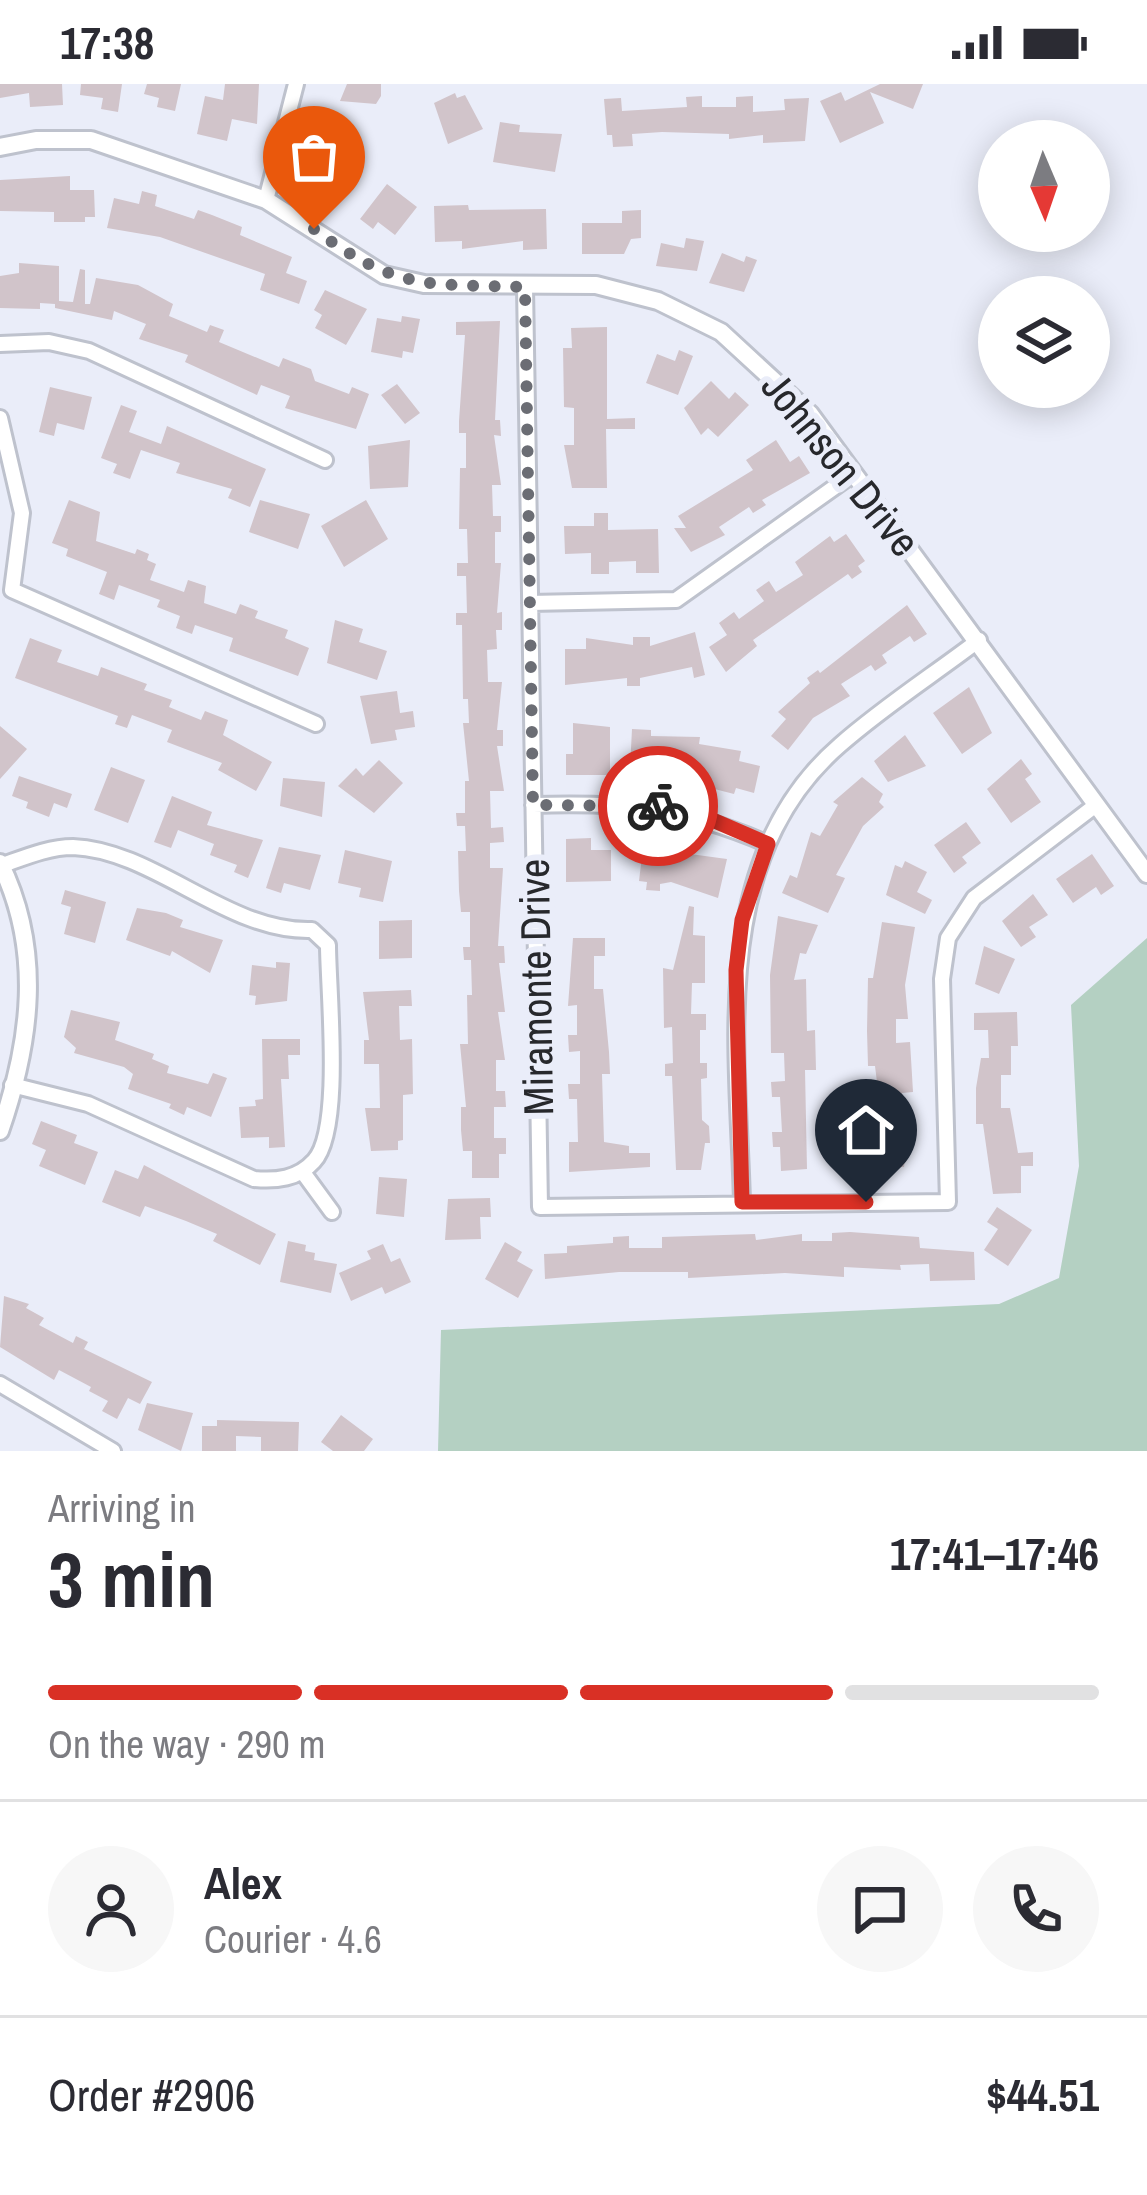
<!DOCTYPE html>
<html lang="en">
<head>
<meta charset="utf-8">
<style>
	body { margin:0; font-family:"Archivo Narrow",sans-serif; background:#f7f7f7; color:#2b2b33; height:100vh; display:flex; flex-direction:column; font-size:45px; white-space:nowrap }
	* { box-sizing:border-box; margin:0 }
	p { font-size:39px; color:#7c7c81 }
	.icon { flex:none; width:66px; height:66px; fill:none; stroke:currentColor; stroke-width:2; stroke-linecap:round; stroke-linejoin:round }
	.map { position:relative; height:1367px; overflow:hidden }
	.sheet { display:flex; flex-direction:column; background:#fff; flex:1 }
	.sheet>* { flex:none }
	.needle { width:78px; rotate:178deg }
	.controls { position:absolute; left:978px; top:36px; display:grid; gap:24px }
	.controls a { display:grid; place-items:center; width:132px; height:132px; border-radius:50%; background:#fff; box-shadow:0 6px 30px #0003; font-size:60px }
	.pin { position:absolute; display:grid; place-items:center; width:102px; height:102px; color:#fff; margin:-123px -51px; border-radius:50% 50% 50% 0; rotate:-45deg; box-shadow:0 0 12px #0007 }
	.pin .icon { rotate:45deg }
	.courier { position:absolute; display:grid; place-items:center; width:120px; height:120px; margin:-60px; border:9px solid #d93025; border-radius:50%; background:#fff; color:#222; box-shadow:0 3px 15px #0007 }
	.summary em { font-style:normal; font-weight:700 }
	.summary div { display:flex; flex-direction:column-reverse }
	.summary { display:flex; align-items:center; justify-content:space-between; height:204px; padding:0 48px }
	h1 { font-size:78px; font-weight:700; line-height:90px }
	.bar { display:grid; grid-template-columns:repeat(4,1fr); gap:18px 12px; align-content:center; height:144px; padding:0 48px }
	.bar i { height:15px; border-radius:9px; background:#e1e1e2 }
	.bar .on { background:#d93025 }
	.bar p { grid-column:span 4 }
	.line { display:flex; align-items:center; gap:30px; padding:0 48px; border-top:3px solid #e1e1e2 }
	.line div { flex:1 }
	.round { display:grid; place-items:center; flex:none; width:126px; height:126px; border-radius:63px; background:#f7f7f7 }
	.status { display:flex; justify-content:space-between; align-items:center; height:84px; padding:0 60px; background:#fff; direction:ltr }
	.status svg { height:33px; fill:currentColor }
	.map>svg:first-child { display:block }
</style>
</head>
<body>
<div class="status"><b>17:38</b><svg viewBox="0 0 49 12"><path d="M0 12V9h3v3zM5 12V6h3v6zM10 12V3h3v9zM15 12V0h3v12zM26 1h20v11H26zM47 4h2v5h-2z"/></svg></div>
<div class="map">
<svg width="1147" height="1367" viewBox="0 0 1147 1367">
	<rect width="100%" height="100%" fill="#eaedf9"/>
	<path fill="#b4d0c2" d="M1147,854V1367H438L441,1246L999,1220L1059,1194L1079,1082L1071,921Z"/>
	<path fill="#d1c4ca" d="M0,0H62L63,21L30,23L29,9L0,14Z
		M81,0H122L118,28L101,25L103,14L80,11Z
		M147,0H181L175,27L157,23L159,14L144,10Z
		M225,0H259L257,40L232,35L227,57L197,50L205,12L223,16Z
		M347,0H381V12L376,20L340,17Z
		M880,0H923L913,25L870,8L884,39L840,59L820,17L841,8L845,17Z
		M455,9L457,14L465,11L483,45L448,60L434,19Z
		M702,12V23H736V13L753,12V28L785,26L784,15L809,14L805,57L763,59V51L729,55V50L662,48L632,50L633,62L613,63L612,51H607L604,15L621,14L622,27L687,23L686,13Z
		M500,38L520,41L519,48L562,50L555,88L493,78Z
		M336,53L359,58L351,94L315,86L319,68L332,72Z
		M70,92V106H94L95,133H85V138H54V128L0,127V96Z
		M387,100L417,123L395,151L378,138L373,145L360,135Z
		M142,107L157,111L155,122L194,135L198,126L212,131L242,143L240,151L292,173L286,189L307,197L299,220L260,206L265,190L160,153L107,144L114,114L139,120Z
		M468,121L469,126L546,125L547,165L523,166V157L462,165V157L435,158L434,122Z
		M641,126V154L631,155L624,170H582V139H622V127Z
		M686,154L704,157L697,187L656,182L661,159L684,164Z
		M722,169L744,178L746,172L757,176L744,208L709,199Z
		M19,179L59,182V217L73,218L80,185L85,186V220H90L96,194L138,201L173,220L169,232L207,248L210,241L224,246L219,258L279,283L283,274L311,285L315,297L349,310L352,303L369,310L356,345L285,324L290,312L261,301L257,311L185,278L188,271L139,255L146,240L114,227L112,236L55,224V220L40,219V225L0,224V192L19,189Z
		M325,206L367,225L346,261L315,244L322,231L314,226Z
		M402,232L420,235L413,269L403,267L402,274L371,268L377,234L401,238Z
		M500,237L495,336H500L501,352L494,351L501,401H492L493,432H501V448H495V479H501L497,529L502,528V546H496L497,565L487,566L488,598H502L497,646H503V662H497L504,707H490L491,744L503,743L504,758L490,759V784H503L498,862H504L505,879H499L505,928H498L505,976H496V1007H505L506,1023H494V1054H506V1070H499V1094H472V1067H463L461,1046V1023H466L460,960H468L467,911H472L471,876H464L463,863H470V828H461L459,807L458,767H466L465,742H457L456,729H465V697H469L463,639H469L468,615H463L462,541H456V529H467L466,492H457V479H468L467,445H459L460,384H466V349H459V337L465,251H456V238Z
		M607,243V335L635,334V345H606L607,404H572L564,361H574V324L564,323L563,264H572L571,244Z
		M679,266L693,272L678,311L646,299L657,270L675,277Z
		M711,297L729,315L735,308L749,321L718,353L708,344L701,351L684,324Z
		M397,300L420,329L405,340L381,311Z
		M50,303L92,313L84,346L57,339L54,352L39,348Z
		M121,321L137,327L129,348L161,360L167,342L266,385L250,423L228,414L232,405L176,389L180,379L141,366L130,395L113,389L117,380L101,374Z
		M410,356L408,403L370,405L368,362Z
		M776,356L790,378L799,372L810,389L762,416L766,421L753,429L749,423L719,443L725,451L691,468L674,444H686L678,432L753,386L746,376Z
		M69,416L100,428L96,457L135,470L137,465L149,470L147,476L156,480L150,496L184,508L188,496L206,502L204,519L236,530L240,520L258,527L255,534L288,546L285,554L309,564L298,592L229,567L233,554L195,541L192,550L176,544L180,532L157,523L160,516L119,501L114,516L99,510L107,488L66,472L68,465L52,459Z
		M260,416L310,430L298,465L249,448Z
		M366,416L388,455L344,483L321,442Z
		M594,429H608V446L658,445L659,489H636V477L609,478V490H591V469L565,470L564,442H594Z
		M846,450L865,477L858,482L862,488L852,495L848,490L753,556L757,562L726,588L709,563L727,551L719,539L734,528L739,535L764,517L756,506L769,497L776,508L803,491L795,478L830,452L834,458Z
		M907,521L927,550L914,558L910,552L882,571L887,579L875,587L871,581L841,600L850,612L813,634L788,666L771,652L786,635L778,628L810,599L807,594L818,586L820,589Z
		M335,536L363,545L359,558L387,567L377,596L327,579Z
		M695,548L705,591L694,594L692,583L640,594V602H627V594L565,601V565H586V554L633,561V553H650V562Z
		M30,554L62,566L57,578L98,592L101,583L147,600L144,606L172,616L169,623L201,636L205,627L228,636L223,651L272,678L256,707L218,686L222,679L167,658L172,646L132,631L127,644L115,640L118,632L15,594Z
		M969,603L992,649L962,670L933,629Z
		M397,607L400,629L413,627L415,643L395,646L397,656L371,660L360,612Z
		M573,639L610,643V691H566V670H573Z
		M0,642L27,665L0,695Z
		M632,645L651,646V652L700,653L699,660L741,667L739,677L760,682L754,709L736,704L734,710L691,699L694,687L659,681L658,694L641,693V684H630Z
		M905,651L926,682L888,698L874,677Z
		M1021,675L1032,690L1025,695L1041,718L1011,739L987,705Z
		M379,676L403,699L374,729L338,702L356,684L363,692Z
		M111,683L145,696L128,739L94,726Z
		M19,692L72,710L67,724L54,719L49,733L26,724L28,718L12,712Z
		M862,693L883,710L879,718L884,723L863,742L836,791L845,794L828,829L782,809L790,791L797,794L811,748L820,752L838,721L833,718Z
		M283,694L325,698L322,733L280,722Z
		M172,712L212,728L207,741L263,756L248,794L234,788L237,781L210,771L214,760L178,746L171,764L154,758Z
		M966,738L981,759L962,773L967,779L954,789L934,761Z
		M591,754V766H611V797L566,798V755Z
		M660,759L676,761L675,768L727,775L718,814L671,798L660,800V807L646,806L647,798L639,797L643,764L659,766Z
		M279,763L321,771L310,806L284,799L281,809L266,804Z
		M345,766L392,777L383,818L359,813L361,804L338,799Z
		M1092,770L1114,802L1101,811L1096,803L1073,819L1056,795Z
		M905,777L927,788L917,808L932,816L925,830L886,811L895,781L902,784Z
		M65,806L106,818L95,859L64,850L71,823L61,820Z
		M1033,810L1048,831L1029,843L1036,853L1021,863L1002,837Z
		M689,822L694,823L693,851L705,852V899H692L691,930H706V946H700V979H707V994L701,995L702,1036L709,1042L710,1059H705L701,1086H676L672,992H665V980L673,979L672,943L664,944L663,884L673,886Z
		M137,824L166,829L183,836L180,843L223,856L210,889L172,867L170,872L126,856Z
		M778,832L818,841L806,870L800,869L794,896L806,895L807,947L815,946L816,986H805L807,1085L781,1087L780,1063H773L772,1048H782L780,1013H772L771,998L785,997L784,969H771L770,891Z
		M412,836V874L379,875V837Z
		M882,838L915,843L905,901L908,935H896V959L910,958L912,991L913,1008L902,1009L903,1055H908L904,1083L877,1084V1073H869V1055H884L875,982H868L867,947L868,894H873Z
		M573,854H605V872H594V905H603L609,968L610,990H602L604,1058L629,1062V1069H650V1083L569,1088V1058H578L577,1015H569L568,1000H580V967L569,968L568,951H577V921L568,922Z
		M984,862L1015,875L999,910L975,900Z
		M276,878L290,879L287,917L255,921L256,912L249,911L252,881L276,884Z
		M411,906L412,922H399L400,956L412,955L413,1010L403,1011V1056L398,1057V1066L371,1067L365,1024H380L379,980H364V956H369L363,908Z
		M71,926L120,938L115,956L154,970L152,975L169,982L167,989L208,1000L213,989L227,994L211,1033L187,1023L184,1031L169,1024L171,1020L128,1005L133,990L124,983L74,969L76,964L64,953Z
		M1017,928L1018,962H1011V991H1001V1024H1010L1018,1069L1033,1068V1082H1021V1109L993,1110L983,1040H976V1004L981,974H989L988,946H974V929Z
		M262,955H300V971H288L289,995H281L285,1063L269,1064V1053L241,1054L239,1023L256,1022L255,1016L263,1015Z
		M41,1037L77,1051L74,1059L98,1068L85,1101L39,1082L46,1066L32,1060Z
		M144,1081L276,1150L260,1181L213,1157L217,1150L186,1137L145,1122L140,1133L102,1118L115,1086L138,1095Z
		M379,1093L407,1095L404,1133L376,1130Z
		M490,1114L491,1133H480L481,1155L445,1156L448,1115Z
		M997,1123L1032,1146L1008,1182L984,1166L998,1145L987,1138Z
		M850,1148L919,1153L920,1164L974,1168L975,1196L930,1197L929,1180L900,1181L901,1186L844,1183V1193L785,1189L688,1194V1188H619L545,1195L544,1170L567,1169V1162L613,1159V1153L629,1152V1164H662V1153L755,1150L756,1156L802,1150V1157H832V1149Z
		M288,1157L306,1161L305,1167L315,1169L314,1176L337,1180L331,1209L280,1198Z
		M505,1158L522,1168L517,1177L533,1186L518,1214L485,1195Z
		M383,1160L391,1178L400,1174L411,1198L385,1210L382,1203L351,1217L339,1189L371,1175L367,1167Z
		M4,1212L29,1220L26,1224L44,1234L39,1241L73,1259L76,1252L88,1258L84,1265L152,1298L140,1320L128,1314L117,1335L102,1327L108,1317L89,1307L91,1303L59,1286L54,1296L0,1263Z
		M147,1319L193,1329L181,1367L138,1346Z
		M341,1331L373,1355L364,1367H333L321,1358Z
		M217,1336L299,1338L298,1367H261V1353L236,1352V1367H202V1342H217Z"/>
	<g fill="none" stroke-linecap="round" stroke-linejoin="round">
		<g stroke="#bec2cd" stroke-width="20">
			<path id="minor" d="M266,116L296,0
				M525,203L540,1123L948,1118L942,895L948,854L974,814L1096,721
				M0,260L49,258L89,267L325,376
				M0,334L22,429L12,506L316,640
				M530,519L676,516L853,390
				M533,721C625,718 683,723 768,760
				M0,782C23,774 48,763 73,763C154,766 228,849 312,846L328,861C328,906 343,1046 314,1077C298,1095 276,1097 254,1095L88,1020L12,1001
				M302,1087L332,1128
				M742,1118C738,963 708,775 840,661C883,623 933,591 979,556
				M0,1300L113,1367"/>
		</g>
		<g stroke="#bec2cd" stroke-width="22">
			<path id="tertiary" d="M0,63L36,56H91L266,116L384,191L424,200L596,201L658,217L721,248L810,330L1147,790
				M0,779C43,866 31,958 0,1047"/>
		</g>
		<use href="#minor" stroke="#fff" stroke-width="14"/>
		<use href="#tertiary" stroke="#fff" stroke-width="16"/>
	</g>
	<g fill="none" stroke-linecap="round" stroke-linejoin="round">
		<path stroke="#6b6d74" stroke-width="12" stroke-dasharray="0 21.6" d="M314,145C397,207 426,200 525,203L533,721L658,722"/>
		<path stroke="#d93025" stroke-width="15" d="M658,722L708,734L768,760L742,836L736,886L742,1118H866"/>
	</g>
	<g text-anchor="middle" stroke-width="12" stroke-linejoin="round" paint-order="stroke">
		<g font-size="42" fill="#27282c" stroke="#eaedf9">
			<text transform="translate(841 380) rotate(51)" y="15">Johnson Drive</text>
			<text transform="translate(536 903) rotate(-91)" y="15">Miramonte Drive</text>
		</g>
	</g>
</svg>
<div class="controls">
<a><svg class="needle" viewBox="-14 -14 28 28"><path d="M0-13l5 13h-10z" fill="#e53935"/><path d="M0 13l5-13h-10z" fill="#7c7c81"/></svg></a>
<a><svg class="icon" aria-label="layers" viewBox="0 0 24 24"><path d="M12 4l9 5-9 5-9-5zM3 14l9 5 9-5"/></svg></a>
</div>
<div class="pin" style="left:314px;top:145px;background:#ea580c"><svg class="icon" aria-label="bag" viewBox="0 0 24 24"><path d="M5 8h14l-1 12H6zM9 8a3 3 0 0 1 6 0"/></svg></div>
<div class="pin" style="left:866px;top:1118px;background:#1f2937"><svg class="icon" aria-label="home" viewBox="0 0 24 24"><path d="M3 11l9-7 9 7M6 9v11h12V9"/></svg></div>
<div class="courier" style="left:658px;top:722px"><svg class="icon" aria-label="bike" viewBox="0 0 24 24"><circle cx="6" cy="16" r="4"/><circle cx="18" cy="16" r="4"/><path d="M6 16l4-8h5l3 8M10 8l3 8H6M13 5h3"/></svg></div>
</div>
<section class="sheet">
<div class="summary"><div><h1>3 min</h1><p>Arriving in</p></div><em>17:41–17:46</em></div>
<div class="bar"><i class="on"></i><i class="on"></i><i class="on"></i><i></i><p>On the way · 290 m</p></div>
<div class="line" style="height:216px"><a class="round"><svg class="icon" aria-label="person" viewBox="0 0 24 24"><circle cx="12" cy="8" r="4"/><path d="M4 21q1-7 8-7t8 7"/></svg></a><div><b>Alex</b><p>Courier · 4.6</p></div><a class="round"><svg class="icon" aria-label="chat" viewBox="0 0 24 24"><path d="M4 5h16v11H9l-5 4z"/></svg></a><a class="round"><svg class="icon" aria-label="phone" viewBox="0 0 24 24"><path d="M5 4h4l2 5-3 2q2 4 5 5l2-3 5 2v4C11 20 4 13 5 4z"/></svg></a></div>
<div class="line" style="height:156px"><div>Order #2906</div><b>$44.51</b></div>
</section>
</body>
</html>
